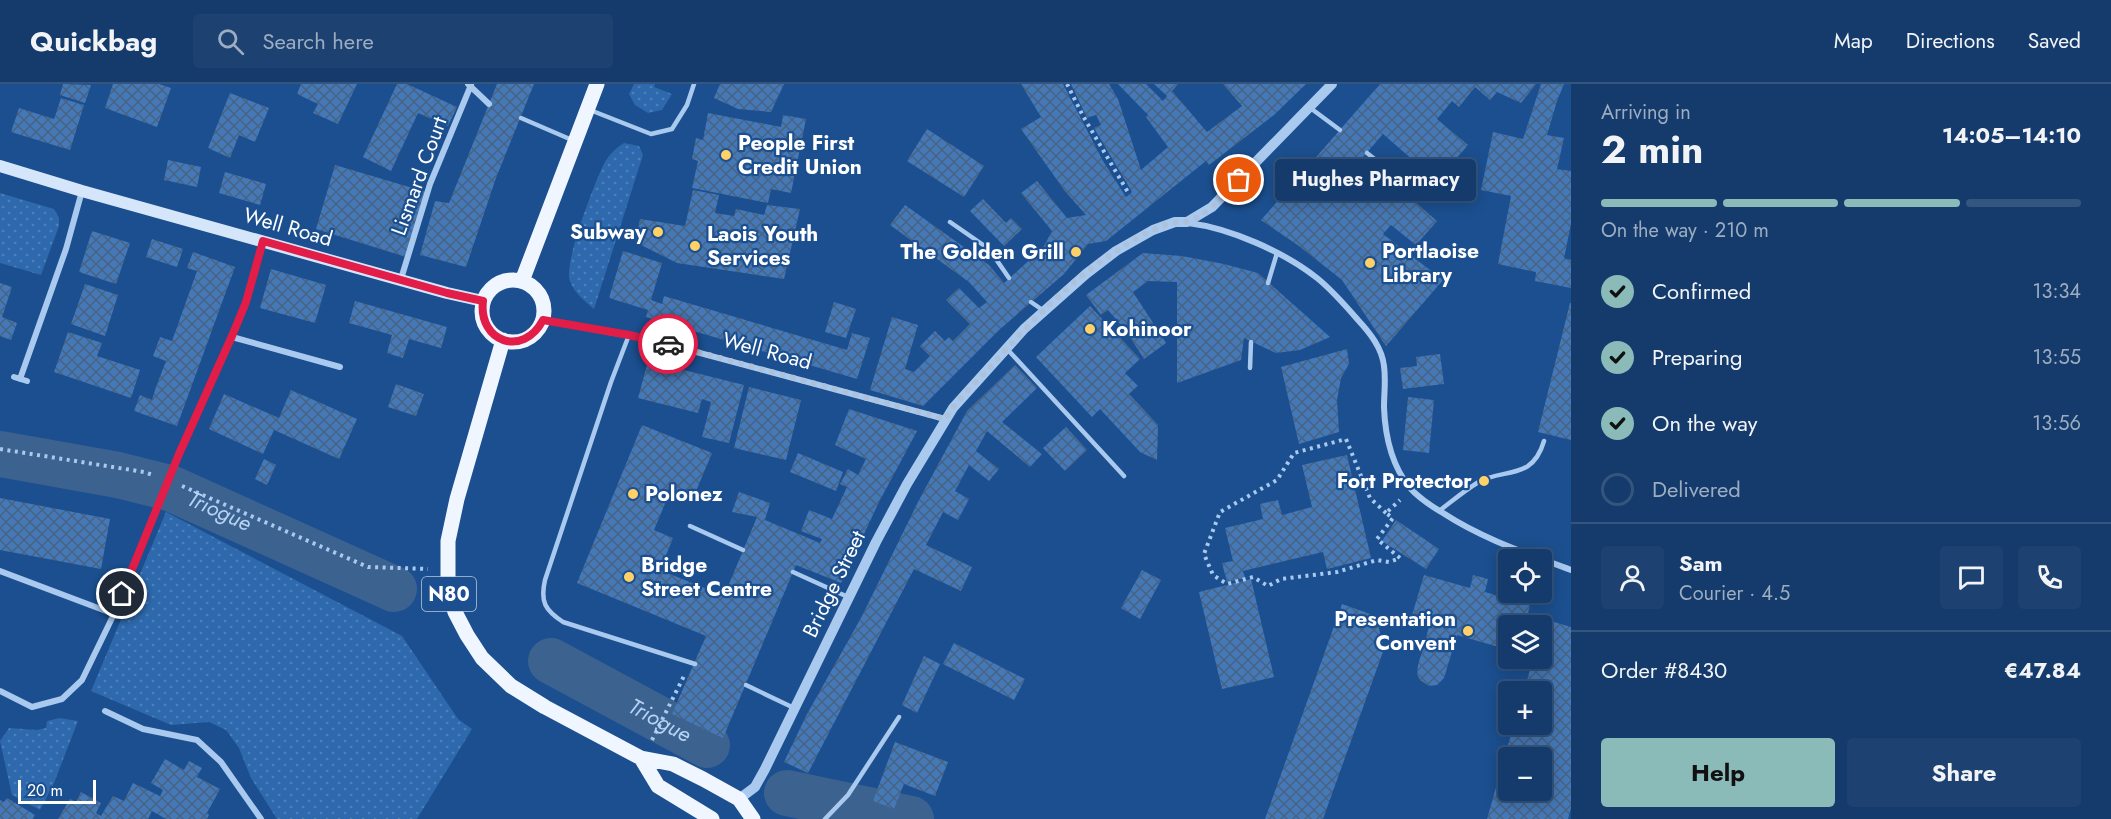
<!DOCTYPE html>
<html lang="en">
<head>
<meta charset="utf-8">
<style>
	body { margin:0; font-family:Jost,sans-serif; background:#1d4271; color:#f1f3f6; height:100vh; display:flex; flex-direction:column; font-size:22px; white-space:nowrap }
	* { box-sizing:border-box; margin:0 }
	p { font-size:20px; color:#9dadc1 }
	.icon { flex:none; width:33px; height:33px; fill:none; stroke:currentColor; stroke-width:2; stroke-linecap:round; stroke-linejoin:round }
	.map { position:relative; flex:1; overflow:hidden }
	.sheet { display:flex; flex-direction:column; background:#143b6b; width:540px }
	.sheet>* { flex:none }
	.buttons { position:absolute; left:1498px; top:465px; display:grid; gap:12px }
	.buttons a { display:grid; place-items:center; width:54px; height:54px; border-radius:6px; background:#143b6b; box-shadow:0 3px 15px #0003,0 0 0 2px #33557e; font-size:30px }
	.scale { position:absolute; left:18px; bottom:15px; width:78px; box-sizing:border-box; padding-left:6px; border:3px solid #fff; border-top:0; font-size:16px; line-height:21px; white-space:nowrap; color:#fff; -webkit-text-stroke:4px #1b4f8f; paint-order:stroke }
	.pin { position:absolute; display:grid; place-items:center; width:51px; height:51px; color:#fff; margin:-26px; border:3px solid #fff; border-radius:50%; box-shadow:0 2px 6px #0007 }
	.courier { position:absolute; display:grid; place-items:center; width:60px; height:60px; margin:-30px; border:4px solid #e11d48; border-radius:50%; background:#fff; color:#222; box-shadow:0 2px 8px #0007 }
	.bubble { position:absolute; height:42px; border-radius:6px; background:#143b6b; box-shadow:0 3px 15px #0003,0 0 0 2px #33557e; font-size:20px; font-weight:700; line-height:42px; text-align:center }
	.overview em { font-style:normal; font-weight:700 }
	.overview div { display:flex; flex-direction:column-reverse }
	.overview { display:flex; align-items:center; justify-content:space-between; height:102px; padding:0 30px }
	h1 { font-size:39px; font-weight:700; line-height:45px }
	.bar { display:grid; grid-template-columns:repeat(4,1fr); gap:9px 6px; align-content:center; height:72px; padding:0 30px }
	.bar i { height:8px; border-radius:4px; background:#33557e }
	.bar .selected { background:#8bbbb9 }
	.bar p { grid-column:span 4 }
	.line { display:flex; align-items:center; gap:15px; padding:0 30px; border-top:2px solid #33557e }
	.line div { flex:1 }
	.round { display:grid; place-items:center; flex:none; width:63px; height:63px; border-radius:6px; background:#1d4271 }
	ol { padding:0 30px; list-style:none }
	li { display:flex; align-items:center; gap:18px; height:66px }
	li p { margin-inline-start:auto }
	li .icon { padding:6px; border-radius:50%; background:#8bbbb9; color:#111; stroke-width:4 }
	li:last-child { color:#9dadc1 }
	li i { width:33px; height:33px; border:3px solid #33557e; border-radius:50% }
	.cta { display:flex; gap:12px; margin-top:auto; padding:12px 30px }
	.cta a { flex:1; height:69px; border-radius:6px; background:#8bbbb9; color:#111; font-size:24px; font-weight:700; line-height:69px; text-align:center }
	.cta a+a { background:#1d4271; color:#f1f3f6 }
	header { display:flex; align-items:center; gap:36px; box-sizing:border-box; height:84px; padding:0 30px; background:#143b6b; border-bottom:2px solid #33557e }
	header strong { font-size:28px }
	nav { display:flex; gap:33px; margin-inline-start:auto; font-size:21px }
	.search { width:420px; height:54px; background:#1d4271; display:flex; align-items:center; gap:15px; box-sizing:border-box; padding:0 21px; border-radius:6px; color:#9dadc1; font-size:22px }
	main { display:flex; flex:1; min-height:0 }
	.map>svg:first-child { display:block }
</style>
</head>
<body>
<header>
<strong>Quickbag</strong>
<div class="search"><svg class="icon" aria-label="search" viewBox="0 0 24 24"><circle cx="10" cy="10" r="6"/><path d="M15 15l6 6"/></svg>Search here</div>
<nav><a>Map</a><a>Directions</a><a>Saved</a></nav>
</header>
<main>
<div class="map">
<svg width="1571" height="735" viewBox="0 0 1571 735">
	<defs>
		<pattern id="green-dots" width="8" height="8" patternUnits="userSpaceOnUse" patternTransform="scale(1.5)"><rect width="8" height="8" fill="#2e69ad"/><path d="M2 2h.1M6 6h.1" fill="none" stroke="#4d80b9" stroke-width="1.8" stroke-linecap="round"/></pattern>
		<pattern id="building-cross-hatch" width="8" height="8" patternUnits="userSpaceOnUse" patternTransform="scale(1.5)"><rect width="8" height="8" fill="#4478b7"/><path d="M0 0l8 8M0 8l8-8" fill="none" stroke="#486282"/></pattern>
	</defs>
	<rect width="100%" height="100%" fill="#1b4f8f"/>
	<path fill="url(#green-dots)" d="M634,0H655L654,3L672,10L662,26L648,29L635,21L629,10Z
		M624,59L639,62L643,71L594,225C585,217 574,209 570,197C563,181 594,100 603,82C608,71 615,65 624,59Z
		M0,109L54,125L59,134V142L41,191L0,179Z
		M166,428L402,552L458,635L472,645L417,735H277L251,694L239,664L226,646L209,638L171,641L91,607Z
		M60,634L78,637L54,699L40,726L12,711L0,657L9,644L37,646L46,644L47,637Z"/>
	<g fill="none" stroke-linecap="round" stroke-linejoin="round">
		<g stroke="#3c6290" stroke-width="46">
			<path id="s1" d="M0,370L118,391L170,404L394,505"/>
			<path id="s2" d="M551,577L707,661"/>
			<path d="M787,709L911,735"/>
		</g>
	</g>
	<path fill="url(#building-cross-hatch)" fill-rule="evenodd" d="M63,0L91,1L85,19L60,11Z
		M113,0H159L171,4L157,43L105,24Z
		M301,0H357L338,40L313,29L318,20L297,10Z
		M397,0H407L457,23L448,42L418,29L391,87L363,73Z
		M497,0H534L496,94L466,183L420,171L435,117L449,119Z
		M720,0H784L771,28L738,25L714,14Z
		M1021,0H1063L1103,77L1126,113L1132,108L1094,44L1101,41L1096,31L1087,34L1071,0H1109L1118,15L1141,86L1168,63L1146,33L1148,31L1118,0H1146L1163,17L1167,12L1154,0H1178L1172,7L1207,48L1242,22L1223,0H1306L1274,31L1209,81L1206,77L1106,157L1088,160L1064,190L999,246L923,322L870,306L892,233L918,241L905,285L914,288L930,272L920,262L935,247L945,257L949,253L953,257L970,240L946,216L959,204L979,224L987,218L969,198L890,141L905,121L989,181L1004,199L1043,164L1052,147L1021,109L1037,97L1067,134L1086,131L1064,106L1021,45L1041,33Z
		M1380,0H1536L1521,19L1497,8L1490,16L1475,3L1459,23L1452,17L1437,35L1468,61L1437,97L1383,50L1363,73L1437,137L1416,161L1391,141L1383,150L1443,196L1386,262L1342,196L1299,162L1261,136Z
		M1541,0H1564L1557,17L1547,51L1564,54L1557,85L1571,87V140L1564,174L1571,176V204L1535,197L1536,188L1498,180L1511,112L1481,106L1493,48L1523,55Z
		M230,9L269,24L255,58L239,51L230,74L208,64Z
		M61,14L84,21L70,66L11,48L19,24L54,35Z
		M708,29L781,43L783,31L806,35L791,109L771,105L768,119L692,104L698,77L692,75L696,54L703,56Z
		M927,45L984,82L964,113L907,77Z
		M168,76L201,83L197,103L164,96Z
		M335,81L426,108L406,173L316,145Z
		M225,88L266,100L260,121L219,109Z
		M693,106L719,111L715,129L734,132L736,125L764,131L767,121L800,125L784,195L677,179L635,158L640,135L685,142Z
		M983,115L1006,139L1011,134L1022,145L1004,162L970,127Z
		M92,147L130,159L116,200L79,188Z
		M152,155L183,165L177,183L146,173Z
		M623,167L662,179L651,216L662,220L664,212L847,266L852,249L870,254L857,295L646,233L648,226L609,214Z
		M193,168L235,183L177,342L134,327L140,311L152,316L156,303L166,277L153,272L160,253L172,257L197,187L187,184Z
		M1143,169L1182,172L1224,180L1258,189L1330,253L1300,266L1276,269L1244,254L1241,276L1177,299V198L1148,197L1133,208L1166,259L1144,275L1126,247L1108,226L1101,231L1086,211Z
		M271,185L326,201L315,239L260,224Z
		M0,199L12,203L2,233L17,239L11,256L0,252Z
		M85,200L118,211L105,252L71,240Z
		M355,217L447,243L441,264L409,255L403,274L387,269L392,251L349,239Z
		M834,218L856,225L846,254L825,248Z
		M1570,219H1571V356L1538,348Z
		M1090,222L1140,275L1125,289L1138,302L1129,310L1158,341L1157,376L1140,368L1100,325L1092,333L1036,273Z
		M68,248L102,259L97,272L140,286L131,314L54,288Z
		M1347,265L1349,280L1341,294L1337,316L1339,348L1299,360L1281,283Z
		M1440,270L1444,300L1403,305L1400,284L1417,282L1416,273Z
		M648,277L744,301L729,359L702,353L711,318L702,315L698,329L638,314Z
		M1015,281L1037,304L1002,338L1042,370L1030,383L987,347L976,367L999,385L989,397L969,381L955,407L969,415L958,436L943,428L926,461L972,483L961,507L914,485L808,689L784,678L806,632L862,532L919,416L967,327Z
		M396,300L424,310L416,332L388,323Z
		M749,303L801,316L786,376L734,364Z
		M291,306L357,335L339,375L274,346L263,370L209,345L224,310L279,334Z
		M1408,313L1434,316L1429,369L1403,366Z
		M849,325L917,347L879,418L841,499L796,481L723,654L672,630L706,552L577,499L642,341L712,369L691,419L669,410L654,446L673,454L660,486L724,512L757,433L732,428L739,408L770,419L765,436L820,459L822,455L801,447L809,426L832,435L847,403L840,400L848,385L858,391L866,375L835,361Z
		M1066,343L1087,366L1065,387L1043,364Z
		M798,369L843,388L836,407L790,388Z
		M1347,371L1371,474L1327,485L1323,468L1243,487L1245,494L1227,498L1222,479L1233,477L1225,444L1263,435L1260,420L1278,416L1282,431L1312,423L1302,381Z
		M264,375L276,381L267,401L255,395Z
		M0,414L110,435L101,485L0,466Z
		M1396,436L1439,465L1426,485L1382,457Z
		M1142,486L1161,496L1140,535L1121,524Z
		M1424,491L1470,504L1473,491L1488,495L1485,508L1530,521L1525,542H1509V566L1457,551L1444,594L1437,601L1429,602L1420,596L1417,590L1418,581L1429,543L1410,538Z
		M1251,495L1274,593L1222,605L1199,508Z
		M1342,520L1376,532L1384,565L1323,735H1265Z
		M1544,535L1571,543V724L1568,735H1487L1514,640H1542V608H1524L1533,574H1542ZM1509,674H1542V706H1509Z
		M954,559L1025,595L1014,616L943,580Z
		M924,572L940,580L917,629L902,621Z
		M895,658L948,678L935,712L904,700L894,725L873,717Z
		M165,675L184,686L189,677L202,684L197,693L220,705L207,729L209,731L207,735H166L152,727L148,735H58L70,715L76,718L81,708L101,719L96,729L101,732L113,712L124,717L133,699L160,712L163,706L151,699Z
		M7,714L35,731L33,735H0V716L4,718Z"/>
	<g fill="none" stroke-linecap="round" stroke-linejoin="round">
		<path stroke="#a9c9ee" stroke-width="4" stroke-dasharray="3 4.5" stroke-linecap="butt" d="M1067,0L1083,32L1129,110
			M0,365L144,388L153,391
			M182,402L368,483L428,485
			M1386,429L1370,414L1346,355L1294,369L1277,396L1220,428L1204,470L1213,491L1227,500L1253,493L1268,502L1281,495L1337,488L1377,476L1389,478L1400,474L1377,455L1393,434L1386,429L1400,416
			M652,656L685,590"/>
		<path stroke="#a9c9ee" stroke-width="4.5" d="M1309,23L1340,46
			M590,26L651,50L672,45L687,21L694,0
			M521,34L572,56
			M1367,69L1392,89
			M950,138L989,165L1009,194
			M1268,199L1277,169
			M1031,218L1044,227
			M629,251L611,298L545,496C540,518 545,526 563,538L695,580
			M1008,266L1124,392
			M1250,284L1251,258
			M1439,427C1451,418 1464,407 1477,399C1503,383 1532,398 1544,357
			M690,442L743,466
			M793,488L848,513
			M746,601L794,624
			M825,735L848,711L899,633"/>
		<path stroke="#a9c9ee" stroke-width="6" d="M468,0L489,20
			M1188,139C1230,144 1284,168 1317,194C1332,206 1345,221 1358,236C1370,249 1382,264 1384,282C1386,296 1384,310 1384,323C1385,351 1392,382 1410,404C1419,414 1431,422 1443,429C1483,455 1526,469 1571,486
			M401,195L430,100L471,1
			M543,236L648,255L945,335
			M232,253L340,283
			M14,293L27,297
			M20,295L66,165L82,107
			M0,487L114,530
			M0,607L32,623L62,615L82,596L114,530L179,370L232,253L246,218L263,157
			M105,627L143,645L197,656L221,678L261,735"/>
		<path stroke="#a9c9ee" stroke-width="10" d="M739,715L755,703L765,685L876,458L907,400L953,324L1024,245L1086,190L1116,167L1153,146L1175,138H1187L1212,123L1332,0"/>
		<path stroke="#d6e6fa" stroke-width="12" d="M0,82L82,107L447,209L483,217"/>
		<path stroke="#f0f6ff" stroke-width="15" d="M482 227a31 31 0 1 1 62 0a31 31 0 1 1-62 0Z
			M522,197L597,0
			M503,256L457,415L448,457V506L455,528L467,551L482,574L511,602L545,623L641,674L673,680L703,695L739,715L753,735
			M641,674L658,702L712,735"/>
	</g>
	<g fill="none" stroke-linecap="round" stroke-linejoin="round">
		<path stroke="#afc1d8" stroke-width="6" stroke-dasharray="0 10.8" d="M668,260L945,335C958,315 976,298 993,280C1030,239 1071,195 1118,166C1135,155 1153,144 1172,139C1178,137 1184,139 1190,137C1210,129 1224,111 1239,96"/>
		<path stroke="#e11d48" stroke-width="8" d="M122,510L179,370L232,252L246,218L263,157L447,209L483,217C478,258 523,274 543,236L629,251L668,260"/>
	</g>
	<g fill="#ffd166" stroke="#1b4f8f" stroke-width="2">
		<circle cx="726" cy="71" r="6"/>
		<circle cx="658" cy="148" r="6"/>
		<circle cx="695" cy="162" r="6"/>
		<circle cx="1076" cy="168" r="6"/>
		<circle cx="1370" cy="179" r="6"/>
		<circle cx="1090" cy="245" r="6"/>
		<circle cx="1484" cy="397" r="6"/>
		<circle cx="633" cy="410" r="6"/>
		<circle cx="629" cy="493" r="6"/>
		<circle cx="1468" cy="547" r="6"/>
	</g>
	<g text-anchor="middle" stroke-width="4.5" stroke-linejoin="round" paint-order="stroke">
		<rect fill="#1b4f8f" stroke="#bbcadd" stroke-width="1.5" x="422" y="493" width="54" height="34" rx="4.5"/>
		<g font-size="20" font-weight="bold" fill="#fff">
			<text x="449" y="517">N80</text>
		</g>
		<g font-size="21" font-weight="bold" fill="#fff" stroke="#1b4f8f" text-anchor="start">
			<text x="738" y="66">People First<tspan x="738" dy="24">Credit Union</tspan></text>
			<text x="646" y="155" text-anchor="end">Subway</text>
			<text x="707" y="157">Laois Youth<tspan x="707" dy="24">Services</tspan></text>
			<text x="1382" y="174">Portlaoise<tspan x="1382" dy="24">Library</tspan></text>
			<text x="1064" y="175" text-anchor="end">The Golden Grill</text>
			<text x="1102" y="252">Kohinoor</text>
			<text x="1472" y="404" text-anchor="end">Fort Protector</text>
			<text x="645" y="417">Polonez</text>
			<text x="641" y="488">Bridge<tspan x="641" dy="24">Street Centre</tspan></text>
			<text x="1456" y="542" text-anchor="end">Presentation<tspan x="1456" dy="24">Convent</tspan></text>
		</g>
		<g font-size="21" fill="#fff" stroke="#1b4f8f">
			<text transform="translate(419 92) rotate(-70)" y="7">Lismard Court</text>
			<text transform="translate(288 143) rotate(16)" y="7">Well Road</text>
			<text transform="translate(767 267) rotate(15)" y="7">Well Road</text>
			<text transform="translate(834 500) rotate(-64)" y="7">Bridge Street</text>
		</g>
		<g font-size="22" font-style="italic" fill="#b5d3f5" stroke="#1b4f8f">
			<text dy="8" stroke="none"><textPath href="#s1" startOffset="228">Triogue</textPath></text>
			<text dy="8" stroke="none"><textPath href="#s2" startOffset="124">Triogue</textPath></text>
		</g>
	</g>
</svg>
<div class="buttons">
<a><svg class="icon" aria-label="locate" viewBox="0 0 24 24"><circle cx="12" cy="12" r="6"/><path d="M12 2v4M12 18v4M2 12h4M18 12h4"/></svg></a>
<a><svg class="icon" aria-label="layers" viewBox="0 0 24 24"><path d="M12 4l9 5-9 5-9-5zM3 14l9 5 9-5"/></svg></a>
<a>+</a>
<a>−</a>
</div>
<div class="scale">20 m</div>
<div class="pin" style="left:1239px;top:96px;background:#ea580c"><svg class="icon" aria-label="bag" viewBox="0 0 24 24"><path d="M5 8h14l-1 12H6zM9 8a3 3 0 0 1 6 0"/></svg></div>
<div class="pin" style="left:122px;top:510px;background:#1f2937"><svg class="icon" aria-label="home" viewBox="0 0 24 24"><path d="M3 11l9-7 9 7M6 9v11h12V9"/></svg></div>
<div class="courier" style="left:668px;top:260px"><svg class="icon" aria-label="car" viewBox="0 0 24 24"><path d="M5 17H2v-5l4-1 3-4h7l3 4 3 1v5h-3M9 17h6M6 11h13"/><circle cx="7" cy="17" r="2"/><circle cx="17" cy="17" r="2"/></svg></div>
<div class="bubble" style="left:1275px;top:75px;width:201px">Hughes Pharmacy</div>
</div>
<section class="sheet">
<div class="overview"><div><h1>2 min</h1><p>Arriving in</p></div><em>14:05–14:10</em></div>
<div class="bar"><i class="selected"></i><i class="selected"></i><i class="selected"></i><i></i><p>On the way · 210 m</p></div>
<ol>
<li><svg class="icon" aria-label="check" viewBox="0 0 24 24"><path d="M5 12l5 5 9-10"/></svg>Confirmed<p>13:34</p></li>
<li><svg class="icon" aria-label="check" viewBox="0 0 24 24"><path d="M5 12l5 5 9-10"/></svg>Preparing<p>13:55</p></li>
<li><svg class="icon" aria-label="check" viewBox="0 0 24 24"><path d="M5 12l5 5 9-10"/></svg>On the way<p>13:56</p></li>
<li><i></i>Delivered</li>
</ol>
<div class="line" style="height:108px"><a class="round"><svg class="icon" aria-label="person" viewBox="0 0 24 24"><circle cx="12" cy="8" r="4"/><path d="M4 21q1-7 8-7t8 7"/></svg></a><div><b>Sam</b><p>Courier · 4.5</p></div><a class="round"><svg class="icon" aria-label="chat" viewBox="0 0 24 24"><path d="M4 5h16v11H9l-5 4z"/></svg></a><a class="round"><svg class="icon" aria-label="phone" viewBox="0 0 24 24"><path d="M5 4h4l2 5-3 2q2 4 5 5l2-3 5 2v4C11 20 4 13 5 4z"/></svg></a></div>
<div class="line" style="height:78px"><div>Order #8430</div><b>€47.84</b></div>
<div class="cta"><a>Help</a><a>Share</a></div>
</section>
</main>
</body>
</html>
